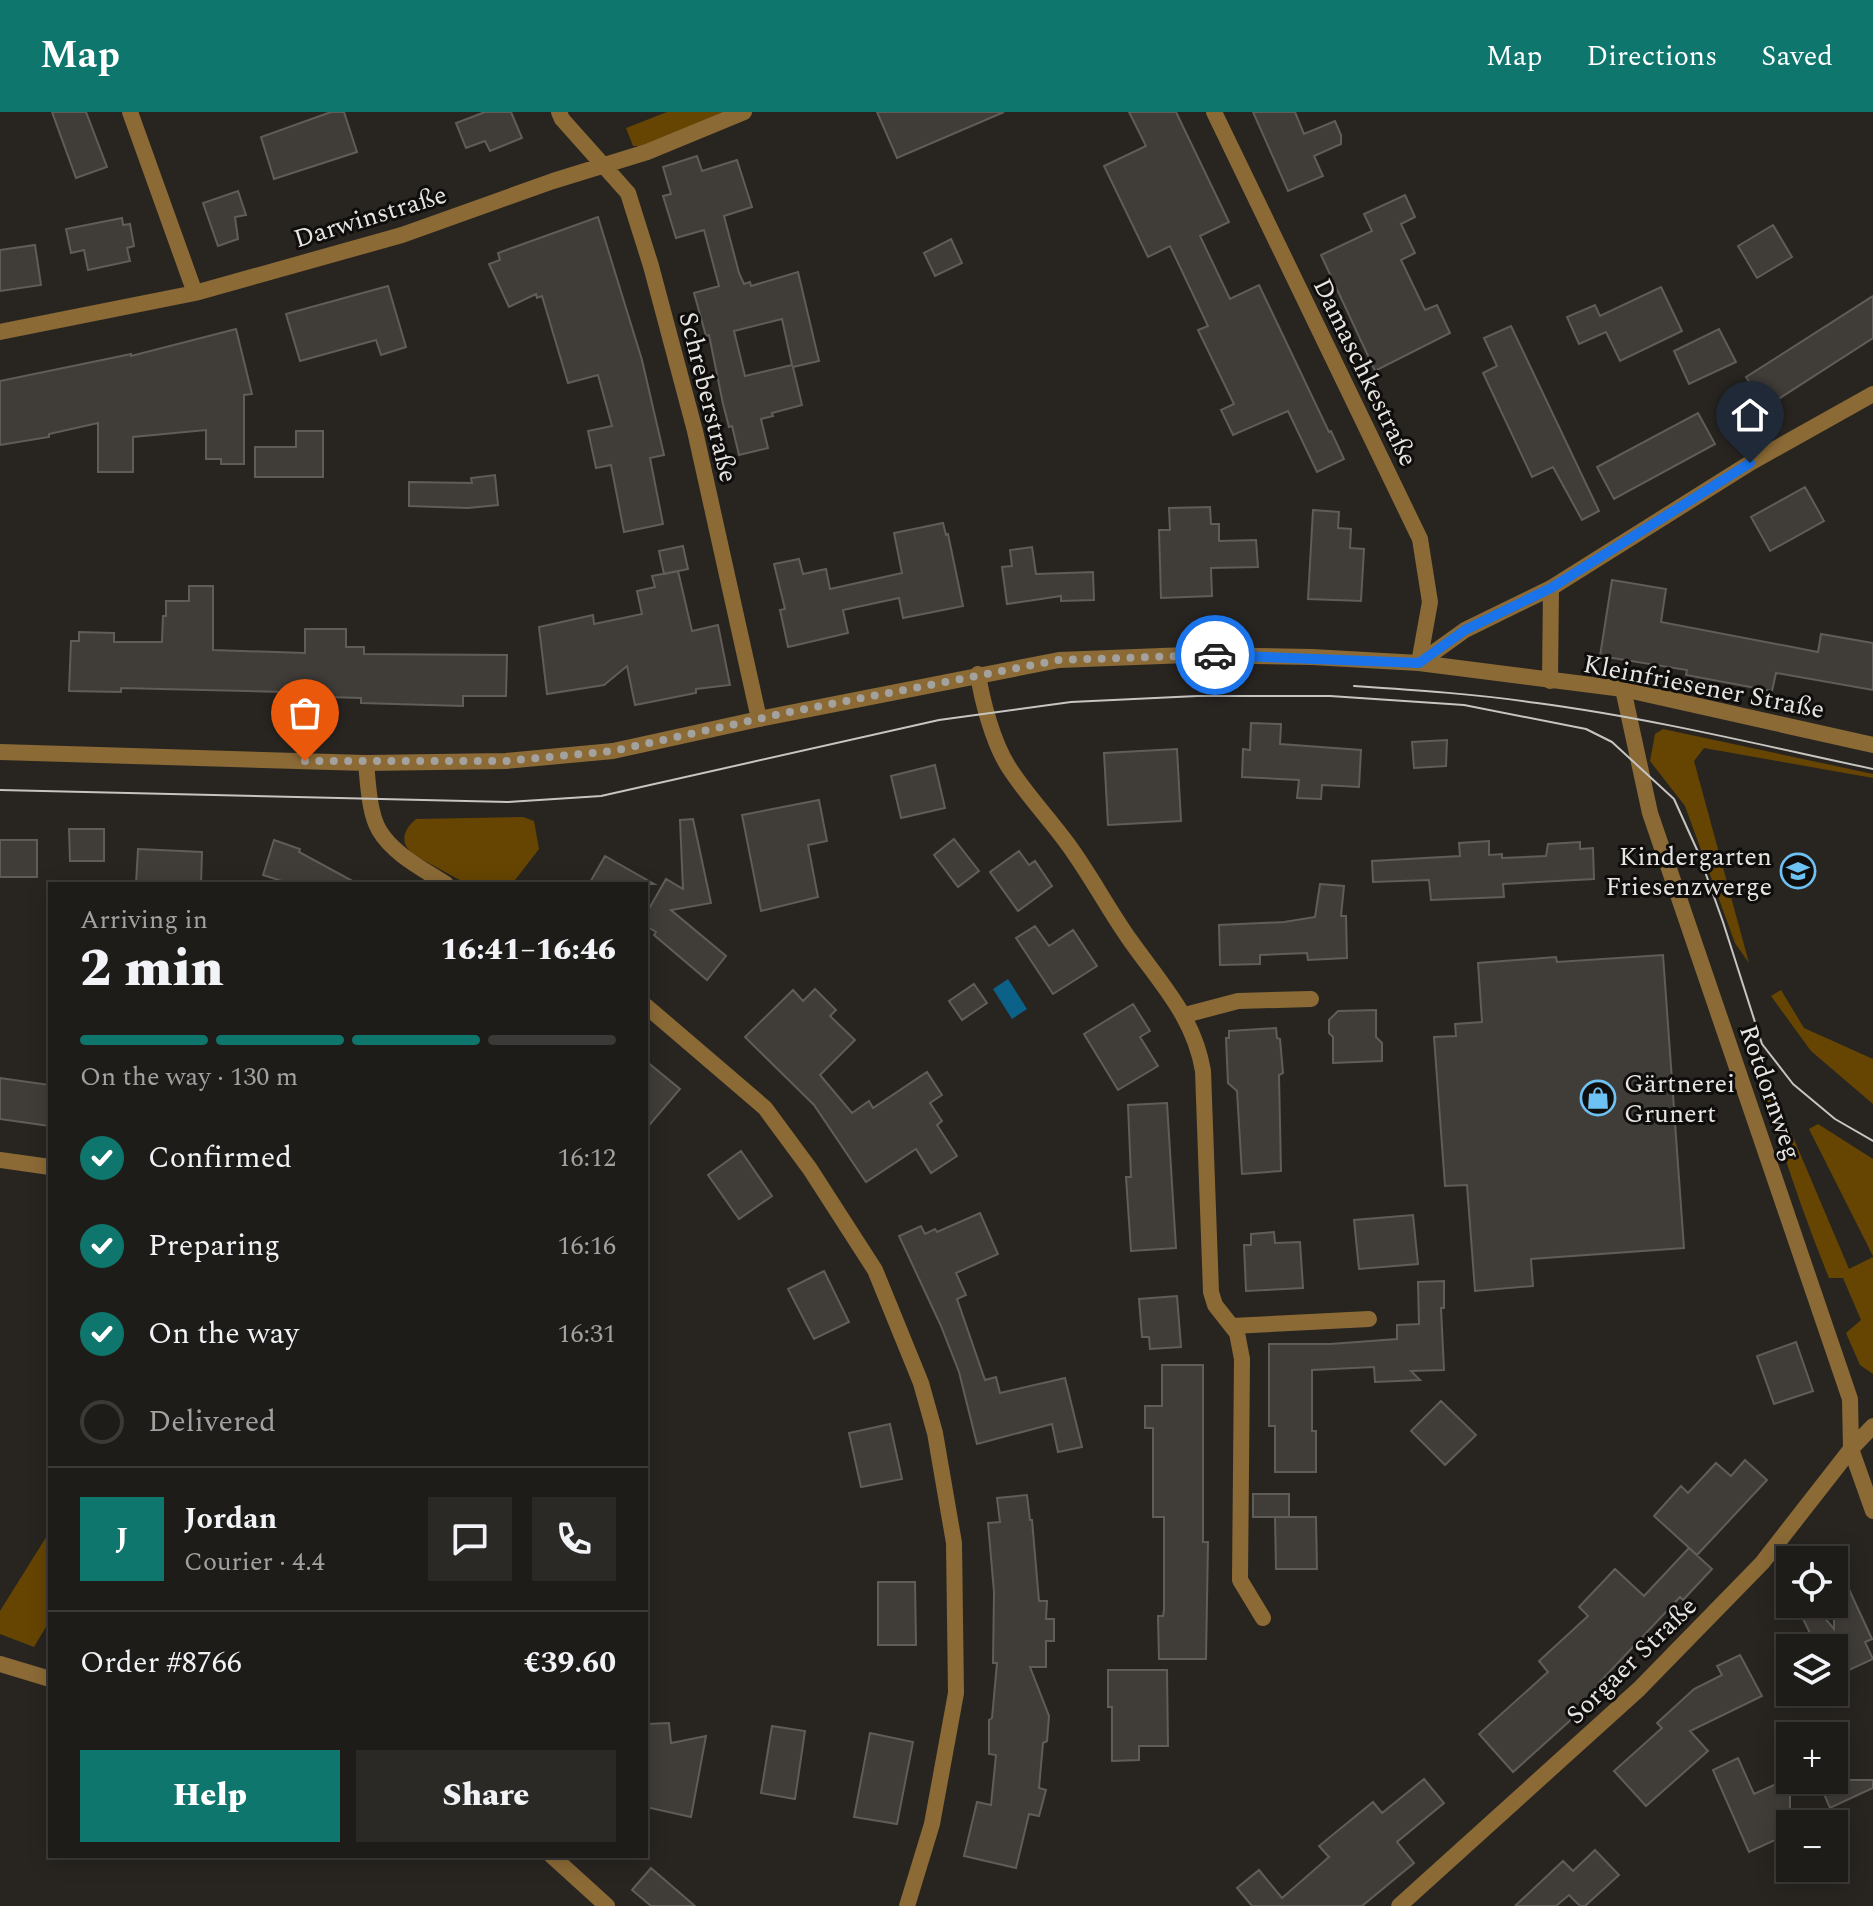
<!DOCTYPE html>
<html lang="en">
<head>
<meta charset="utf-8">
<style>
	body { margin:0; font-family:Spectral,serif; background:#2b2926; color:#f1f3f6; height:100vh; display:flex; flex-direction:column; font-size:30px; white-space:nowrap }
	* { box-sizing:border-box; margin:0 }
	p { font-size:26px; color:#a1a1a2 }
	.icon { flex:none; width:44px; height:44px; fill:none; stroke:currentColor; stroke-width:2; stroke-linecap:round; stroke-linejoin:round }
	.map { position:relative; flex:1; overflow:hidden }
	.drawer { position:absolute; left:48px; top:770px; width:600px; height:976px; display:flex; flex-direction:column; background:#1e1c19; border-radius:0px; box-shadow:0 4px 20px #0003,0 0 0 2px #3c3a38 }
	.drawer>* { flex:none }
	.buttons { position:absolute; left:1776px; top:1434px; display:grid; gap:16px }
	.buttons a { display:grid; place-items:center; width:72px; height:72px; border-radius:0px; background:#1e1c19; box-shadow:0 4px 20px #0003,0 0 0 2px #3c3a38; font-size:40px }
	.pin { position:absolute; display:grid; place-items:center; width:68px; height:68px; color:#fff; margin:-82px -34px; border-radius:50% 50% 50% 0; rotate:-45deg; box-shadow:0 0 8px #0007 }
	.pin .icon { rotate:45deg }
	.courier { position:absolute; display:grid; place-items:center; width:80px; height:80px; margin:-40px; border:6px solid #1a73e8; border-radius:50%; background:#fff; color:#222; box-shadow:0 2px 10px #0007 }
	.overview em { font-style:normal; font-weight:800 }
	.overview div { display:flex; flex-direction:column-reverse }
	.overview { display:flex; align-items:center; justify-content:space-between; height:136px; padding:0 32px }
	h1 { font-size:52px; font-weight:800; line-height:60px }
	.bar { display:grid; grid-template-columns:repeat(4,1fr); gap:12px 8px; align-content:center; height:96px; padding:0 32px }
	.bar i { height:10px; border-radius:6px; background:#3c3a38 }
	.bar .current { background:#0f766e }
	.bar p { grid-column:span 4 }
	.line { display:flex; align-items:center; gap:20px; padding:0 32px; border-top:2px solid #3c3a38 }
	.line div { flex:1 }
	.round { display:grid; place-items:center; flex:none; width:84px; height:84px; border-radius:0px; background:#2b2926 }
	ol { padding:0 32px; list-style:none }
	li { display:flex; align-items:center; gap:24px; height:88px }
	li p { margin-inline-start:auto }
	li .icon { padding:8px; border-radius:50%; background:#0f766e; color:#fff; stroke-width:4 }
	li:last-child { color:#a1a1a2 }
	li i { width:44px; height:44px; border:4px solid #3c3a38; border-radius:50% }
	.cta { display:flex; gap:16px; margin-top:auto; padding:16px 32px }
	.cta a { flex:1; height:92px; border-radius:0px; background:#0f766e; color:#fff; font-size:32px; font-weight:800; line-height:92px; text-align:center }
	.cta a+a { background:#2b2926; color:#f1f3f6 }
	header { display:flex; align-items:center; gap:48px; box-sizing:border-box; height:112px; padding:0 40px; background:#0f766e; color:#fff }
	header strong { font-size:38px }
	nav { display:flex; gap:44px; margin-inline-start:auto; font-size:28px }
	.map>svg:first-child { display:block }
</style>
</head>
<body>
<header>
<strong>Map</strong>
<nav><a>Map</a><a>Directions</a><a>Saved</a></nav>
</header>
<div class="map">
<svg width="1873" height="1794" viewBox="0 0 1873 1794">
	<rect width="100%" height="100%" fill="#282521"/>
	<path fill="#664502" d="M667,0H729L642,34H633L626,16Z
		M1663,617L1873,662V666L1704,636L1694,649L1749,851L1735,831L1685,694L1650,649L1655,622Z
		M523,705L534,709L539,737L512,772H467L414,743C399,731 403,718 416,707Z
		M1781,878L1804,916L1873,947V992L1811,939L1771,884Z
		M1757,940L1849,1157L1873,1145V1262L1860,1253L1846,1221L1861,1208L1843,1166H1829C1799,1093 1775,1017 1753,942Z
		M1818,1012L1873,1047V1144L1809,1017Z
		M50,1419V1508L34,1535L0,1522V1499Z"/>
	<path fill="#0b6187" d="M1008,867L1027,897L1012,907L993,877Z"/>
	<path fill="#403d39" stroke="#605c58" stroke-width="2" fill-rule="evenodd" d="M52,0H86L107,55L76,66Z
		M331,0H344L357,40L274,67L261,25Z
		M485,0H511L522,26L490,39L485,29L466,36L456,11Z
		M877,0H1004L897,46Z
		M1129,0H1176L1229,110L1200,124L1230,187L1259,173L1329,320L1331,319L1344,347L1317,360L1288,299L1233,323L1221,298L1234,292L1198,218L1208,214L1170,134L1148,145L1104,54L1146,34Z
		M1253,0H1295L1304,22L1335,9L1341,23V32L1314,44L1323,64L1288,79Z
		M697,44L702,59L737,48L752,95L724,104L739,161L744,172L750,170L751,174L798,160L819,249L793,255L802,293L772,301L773,304L761,307L768,336L739,343L732,314L729,315L723,292L709,223L706,224L694,181L719,174L704,118L676,126L663,84L671,82L663,55ZM782,207L792,253L745,264L734,219Z
		M238,79L246,103L235,105L238,127L218,134L203,91Z
		M1405,83L1415,105L1401,112L1415,141L1401,148L1425,198L1437,193L1450,221L1375,259L1321,143L1372,119L1364,102Z
		M598,105L642,248L664,343L650,346L663,412L624,420L611,353L596,356L588,319L612,314L598,263L568,271L542,184L537,186L536,182L509,195L489,152L500,148L498,141Z
		M122,106L123,113L130,112L134,134L127,136L130,149L88,158L84,138L71,141L66,117Z
		M1773,113L1792,145L1757,166L1738,134Z
		M951,127L962,151L935,164L924,141Z
		M35,133L41,173L0,179V138Z
		M388,174L406,235L381,243L376,228L300,249L286,202Z
		M1661,175L1682,219L1620,249L1606,220L1579,232L1567,205L1595,193L1600,204Z
		M1873,184V226L1766,295L1746,265Z
		M1511,214L1599,399L1582,408L1553,355L1532,365L1483,261L1497,254L1484,226Z
		M236,217L252,282L244,283V352H221V347H206V318L133,325V360H98V311L49,322V325L0,333V269L131,242V244Z
		M1719,217L1736,250L1689,272L1674,239Z
		M1698,301L1715,332L1614,387L1597,355Z
		M296,319H323V365H255V335H296Z
		M495,363L498,393L468,396L409,394V370L472,371L471,366Z
		M1805,375L1824,409L1770,439L1751,405Z
		M1210,395L1211,412H1219V429L1256,428L1258,455L1211,456L1212,484L1161,486L1159,418H1170L1169,396Z
		M1313,398L1339,400L1338,416L1351,417L1350,436L1364,437L1361,489L1308,487Z
		M943,411L946,423L948,422L963,494L903,506L899,486L843,498L848,521L788,535L780,498L785,497L774,452L799,447L803,462L826,457L830,477L902,461L894,421Z
		M683,434L688,457L664,462L659,439Z
		M1032,435L1036,462L1093,460L1094,488L1061,489V484L1007,492L1002,455L1012,454L1010,438Z
		M678,459L692,519L718,513L730,573L696,577V581L635,593L627,554L604,573L547,582L539,515L593,503L594,512L642,502L637,479L655,475L652,464Z
		M1612,468L1666,477L1661,510L1818,540L1821,522L1873,531V578L1776,561L1772,579L1686,563L1687,558L1600,544Z
		M189,474H213V538L305,541V517H346V535H364V542L507,543L506,584H463V594L361,591V586L328,585V581L121,576V580L69,579L71,529H79V520L114,521V530H162L163,504H166V489H189Z
		M1251,611L1281,612L1280,632L1361,638L1359,675L1322,673L1321,687L1297,686L1299,668L1242,665L1243,637L1250,638Z
		M1447,628L1446,654L1414,656L1412,630Z
		M1177,637L1181,709L1108,713L1104,641Z
		M935,653L945,696L901,706L891,664Z
		M819,688L827,729L808,733L818,785L761,799L742,703Z
		M693,707L711,791L671,798L726,844L707,868L654,823L656,820L646,814V802L666,767L683,777L680,708Z
		M69,717H104V749H70Z
		M954,727L979,759L958,775L934,743Z
		M0,728H37V765H0Z
		M274,728L300,737L299,740L358,772H291L263,763Z
		M1489,729V743L1502,742V746L1546,744L1548,732L1580,730V737L1593,736L1594,767L1503,772L1504,785L1431,788L1429,768L1373,770L1372,749L1460,744L1459,731Z
		M138,737L202,740L201,772H136Z
		M1019,739L1029,753L1035,749L1052,774L1018,799L990,760Z
		M605,744L654,772H589Z
		M1320,772L1344,774L1341,804H1346L1347,846L1308,848L1307,841L1260,843V852L1220,853L1219,813L1284,810L1315,805Z
		M1035,814L1049,834L1073,818L1097,854L1053,882L1016,826Z
		M1663,843L1684,1136L1531,1147L1533,1174L1475,1179L1467,1073L1445,1074L1434,925L1456,924L1455,912L1482,910L1478,851L1556,845L1557,850Z
		M974,872L987,891L962,908L949,889Z
		M815,877L836,898L830,904L855,928L820,963L852,1001L869,989L873,996L927,960L942,983L930,991L942,1009L937,1013L957,1044L931,1061L916,1037L866,1070L814,993L745,925L793,878L803,889Z
		M1133,892L1150,919L1140,925L1158,954L1118,978L1084,922Z
		M1376,898V925L1382,931V949L1333,951V925L1329,921V908L1338,899Z
		M1276,916L1277,926L1280,927L1283,961L1279,963L1281,1059L1242,1062L1237,979L1228,971L1226,926H1229V919Z
		M646,949L680,977L646,1017Z
		M0,966L50,973V1014L0,1007Z
		M1167,991L1176,1136L1131,1139L1126,1065H1131L1128,993Z
		M741,1039L772,1084L739,1107L708,1063Z
		M980,1101L998,1142L956,1161L966,1183L957,1187L985,1268L996,1265L1000,1281L1065,1266L1082,1335L1058,1340L1052,1312L977,1332L959,1260L941,1214L899,1124L921,1114L925,1122L935,1117L937,1120Z
		M1413,1103L1418,1152L1359,1157L1354,1108Z
		M1274,1120L1275,1131L1300,1130L1303,1176L1246,1179L1244,1133H1251V1122Z
		M824,1159L849,1210L814,1227L788,1177Z
		M1444,1169V1196H1441L1444,1258L1411,1259L1420,1268L1375,1270L1374,1255L1312,1258V1319H1316V1360H1275V1314H1269V1232H1330L1397,1227V1213L1419,1212L1418,1170Z
		M1177,1184L1181,1235L1150,1237L1149,1225H1142L1139,1187Z
		M1796,1230L1813,1279L1774,1292L1757,1244Z
		M1162,1253H1203V1430H1208L1206,1547H1159L1158,1504H1163L1164,1498V1405H1153V1316H1145V1294H1162Z
		M1441,1289L1476,1323L1445,1353L1411,1319Z
		M890,1312L902,1367L861,1375L849,1321Z
		M1745,1348L1767,1368L1697,1443L1654,1404L1681,1374L1688,1381L1716,1351L1731,1364Z
		M1253,1382H1289V1405H1253Z
		M1027,1383L1030,1408H1032L1039,1489H1047L1046,1507H1054V1529H1046V1555H1030L1049,1604L1047,1629L1043,1631L1039,1676L1046,1678L1039,1704L1029,1702L1016,1756L964,1744L977,1690L991,1693L996,1643L989,1642V1608L992,1606L997,1551H993L994,1480L988,1411L1000,1410L997,1386Z
		M1275,1405H1316L1317,1457H1276Z
		M1689,1436L1712,1457L1683,1488L1680,1485L1599,1571L1603,1575L1571,1604L1573,1606L1513,1660L1479,1622L1548,1560L1539,1549L1588,1504L1579,1495L1615,1457L1644,1484Z
		M1834,1445L1872,1527L1865,1530L1873,1547L1834,1565V1536H1817L1796,1492H1813L1834,1517Z
		M878,1470H915L916,1533H878Z
		M1740,1543L1762,1584L1690,1619L1708,1639L1646,1694L1614,1659L1662,1616L1657,1611L1694,1577L1722,1563L1717,1554Z
		M1108,1558H1167L1168,1634H1139V1648L1112,1649V1595H1108Z
		M669,1611L671,1631L706,1624L691,1705L646,1695V1612Z
		M772,1614L805,1619L795,1687L761,1681Z
		M870,1621L913,1630L897,1712L854,1705Z
		M1738,1646L1754,1682L1790,1666V1721L1749,1740L1713,1658Z
		M1424,1667L1444,1691L1397,1730L1414,1751L1362,1794H1252L1237,1776L1259,1758L1282,1786L1329,1745L1319,1734L1373,1690L1382,1701Z
		M1818,1668H1873V1676L1830,1696Z
		M1595,1738L1619,1763L1585,1794H1580L1569,1783L1556,1794H1515L1563,1749L1573,1759Z
		M651,1756L695,1794H651L632,1778Z"/>
	<g fill="none" stroke-linecap="round" stroke-linejoin="round">
		<path stroke="#8b6a36" stroke-width="16" d="M130,0L195,181
			M559,0L562,7L628,81L651,154L695,319L759,607
			M1214,0L1420,427L1430,490L1419,551
			M0,220L195,181L402,123L553,69L647,40L744,0
			M1419,551L1465,518L1551,476L1750,351L1873,282
			M978,562C982,589 993,630 1008,654C1025,681 1048,705 1067,731C1090,762 1108,797 1130,828C1161,872 1194,905 1203,959L1211,1180L1215,1193L1237,1221L1242,1247L1240,1468L1263,1506
			M1550,569L1551,476
			M1623,577L1650,701L1850,1287L1851,1337L1873,1399
			M366,651C368,670 369,701 379,718C393,742 423,757 446,772
			M646,894L765,996L810,1057L875,1158L921,1271L935,1321L954,1431L956,1581L932,1712L907,1794
			M1185,903L1238,889L1311,887
			M0,1048L50,1055
			M1232,1214L1369,1207
			M0,1552L50,1567
			M552,1744L607,1794
			M1399,1794L1639,1577L1762,1451L1851,1337L1873,1314"/>
		<path stroke="#8b6a36" stroke-width="16" d="M0,640L366,651L506,649L613,639L759,607L1059,548L1187,543L1312,545L1419,551L1623,577L1873,633"/>
		<path stroke="#c7c5c2" stroke-width="2" d="M1354,574C1415,578 1476,582 1537,591C1650,606 1761,633 1873,657
			M0,678L508,690L601,684L939,608L1071,590L1197,584H1330L1464,593L1586,617L1612,630L1674,687L1698,740L1723,810L1762,932L1793,972L1835,1007L1873,1029"/>
	</g>
	<g fill="none" stroke-linecap="round" stroke-linejoin="round">
		<path stroke="#a4a29e" stroke-width="8" stroke-dasharray="0 14.4" d="M305,649H506L613,639L790,600L1059,548L1215,543"/>
		<path stroke="#1a73e8" stroke-width="10" d="M1215,543L1419,551L1465,518L1551,476L1750,351"/>
	</g>
	<defs>
		<g id="school-ring" transform="scale(1.8)"><circle r="9.5" fill="#100e0d" stroke="#6dc2f3" stroke-width="1.5"/><path d="M0-5L7-2L0 1L-7-2ZM-4 1L0 2.5L4 1V4Q0 6-4 4Z" fill="#6dc2f3"/></g>
		<g id="shop-ring" transform="scale(1.8)"><circle r="9.5" fill="#100e0d" stroke="#6dc2f3" stroke-width="1.5"/><path d="M-5-2.5h2.3a2.7 3.5 0 0 1 5.4 0H5L5.5 6h-11ZM-1.5-2.5h3a1.5 2.3 0 0 0-3 0Z" fill="#6dc2f3"/></g>
	</defs>
	<g fill-rule="evenodd">
		<use href="#school-ring" x="1798" y="759"/>
		<use href="#shop-ring" x="1598" y="986"/>
	</g>
	<g text-anchor="middle" stroke-width="6" stroke-linejoin="round" paint-order="stroke">
		<g font-size="26" fill="#e6e5e2" stroke="#100e0d">
			<text transform="translate(370 104) rotate(-17)" y="9">Darwinstraße</text>
			<text transform="translate(1366 260) rotate(64)" y="9">Damaschkestraße</text>
			<text transform="translate(709 285) rotate(76)" y="9">Schreberstraße</text>
			<text transform="translate(1704 574) rotate(11)" y="9">Kleinfriesener Straße</text>
			<text transform="translate(1771 980) rotate(71)" y="9">Rotdornweg</text>
			<text transform="translate(1631 1548) rotate(-44)" y="9">Sorgaer Straße</text>
		</g>
		<g font-size="26" fill="#e6e5e2" stroke="#100e0d" text-anchor="end">
			<text x="1772" y="753">Kindergarten<tspan x="1772" dy="30">Friesenzwerge</tspan></text>
			<text x="1624" y="980" text-anchor="start">Gärtnerei<tspan x="1624" dy="30">Grunert</tspan></text>
		</g>
	</g>
</svg>
<div class="buttons">
<a><svg class="icon" aria-label="locate" viewBox="0 0 24 24"><circle cx="12" cy="12" r="6"/><path d="M12 2v4M12 18v4M2 12h4M18 12h4"/></svg></a>
<a><svg class="icon" aria-label="layers" viewBox="0 0 24 24"><path d="M12 4l9 5-9 5-9-5zM3 14l9 5 9-5"/></svg></a>
<a>+</a>
<a>−</a>
</div>
<div class="pin" style="left:305px;top:649px;background:#ea580c"><svg class="icon" aria-label="bag" viewBox="0 0 24 24"><path d="M5 8h14l-1 12H6zM9 8a3 3 0 0 1 6 0"/></svg></div>
<div class="pin" style="left:1750px;top:351px;background:#1f2937"><svg class="icon" aria-label="home" viewBox="0 0 24 24"><path d="M3 11l9-7 9 7M6 9v11h12V9"/></svg></div>
<div class="courier" style="left:1215px;top:543px"><svg class="icon" aria-label="car" viewBox="0 0 24 24"><path d="M5 17H2v-5l4-1 3-4h7l3 4 3 1v5h-3M9 17h6M6 11h13"/><circle cx="7" cy="17" r="2"/><circle cx="17" cy="17" r="2"/></svg></div>
<section class="drawer">
<div class="overview"><div><h1>2 min</h1><p>Arriving in</p></div><em>16:41–16:46</em></div>
<div class="bar"><i class="current"></i><i class="current"></i><i class="current"></i><i></i><p>On the way · 130 m</p></div>
<ol>
<li><svg class="icon" aria-label="check" viewBox="0 0 24 24"><path d="M5 12l5 5 9-10"/></svg>Confirmed<p>16:12</p></li>
<li><svg class="icon" aria-label="check" viewBox="0 0 24 24"><path d="M5 12l5 5 9-10"/></svg>Preparing<p>16:16</p></li>
<li><svg class="icon" aria-label="check" viewBox="0 0 24 24"><path d="M5 12l5 5 9-10"/></svg>On the way<p>16:31</p></li>
<li><i></i>Delivered</li>
</ol>
<div class="line" style="height:144px"><b class="round" style="background:#0f766e;color:#fff">J</b><div><b>Jordan</b><p>Courier · 4.4</p></div><a class="round"><svg class="icon" aria-label="chat" viewBox="0 0 24 24"><path d="M4 5h16v11H9l-5 4z"/></svg></a><a class="round"><svg class="icon" aria-label="phone" viewBox="0 0 24 24"><path d="M5 4h4l2 5-3 2q2 4 5 5l2-3 5 2v4C11 20 4 13 5 4z"/></svg></a></div>
<div class="line" style="height:104px"><div>Order #8766</div><b>€39.60</b></div>
<div class="cta"><a>Help</a><a>Share</a></div>
</section>
</div>
</body>
</html>
